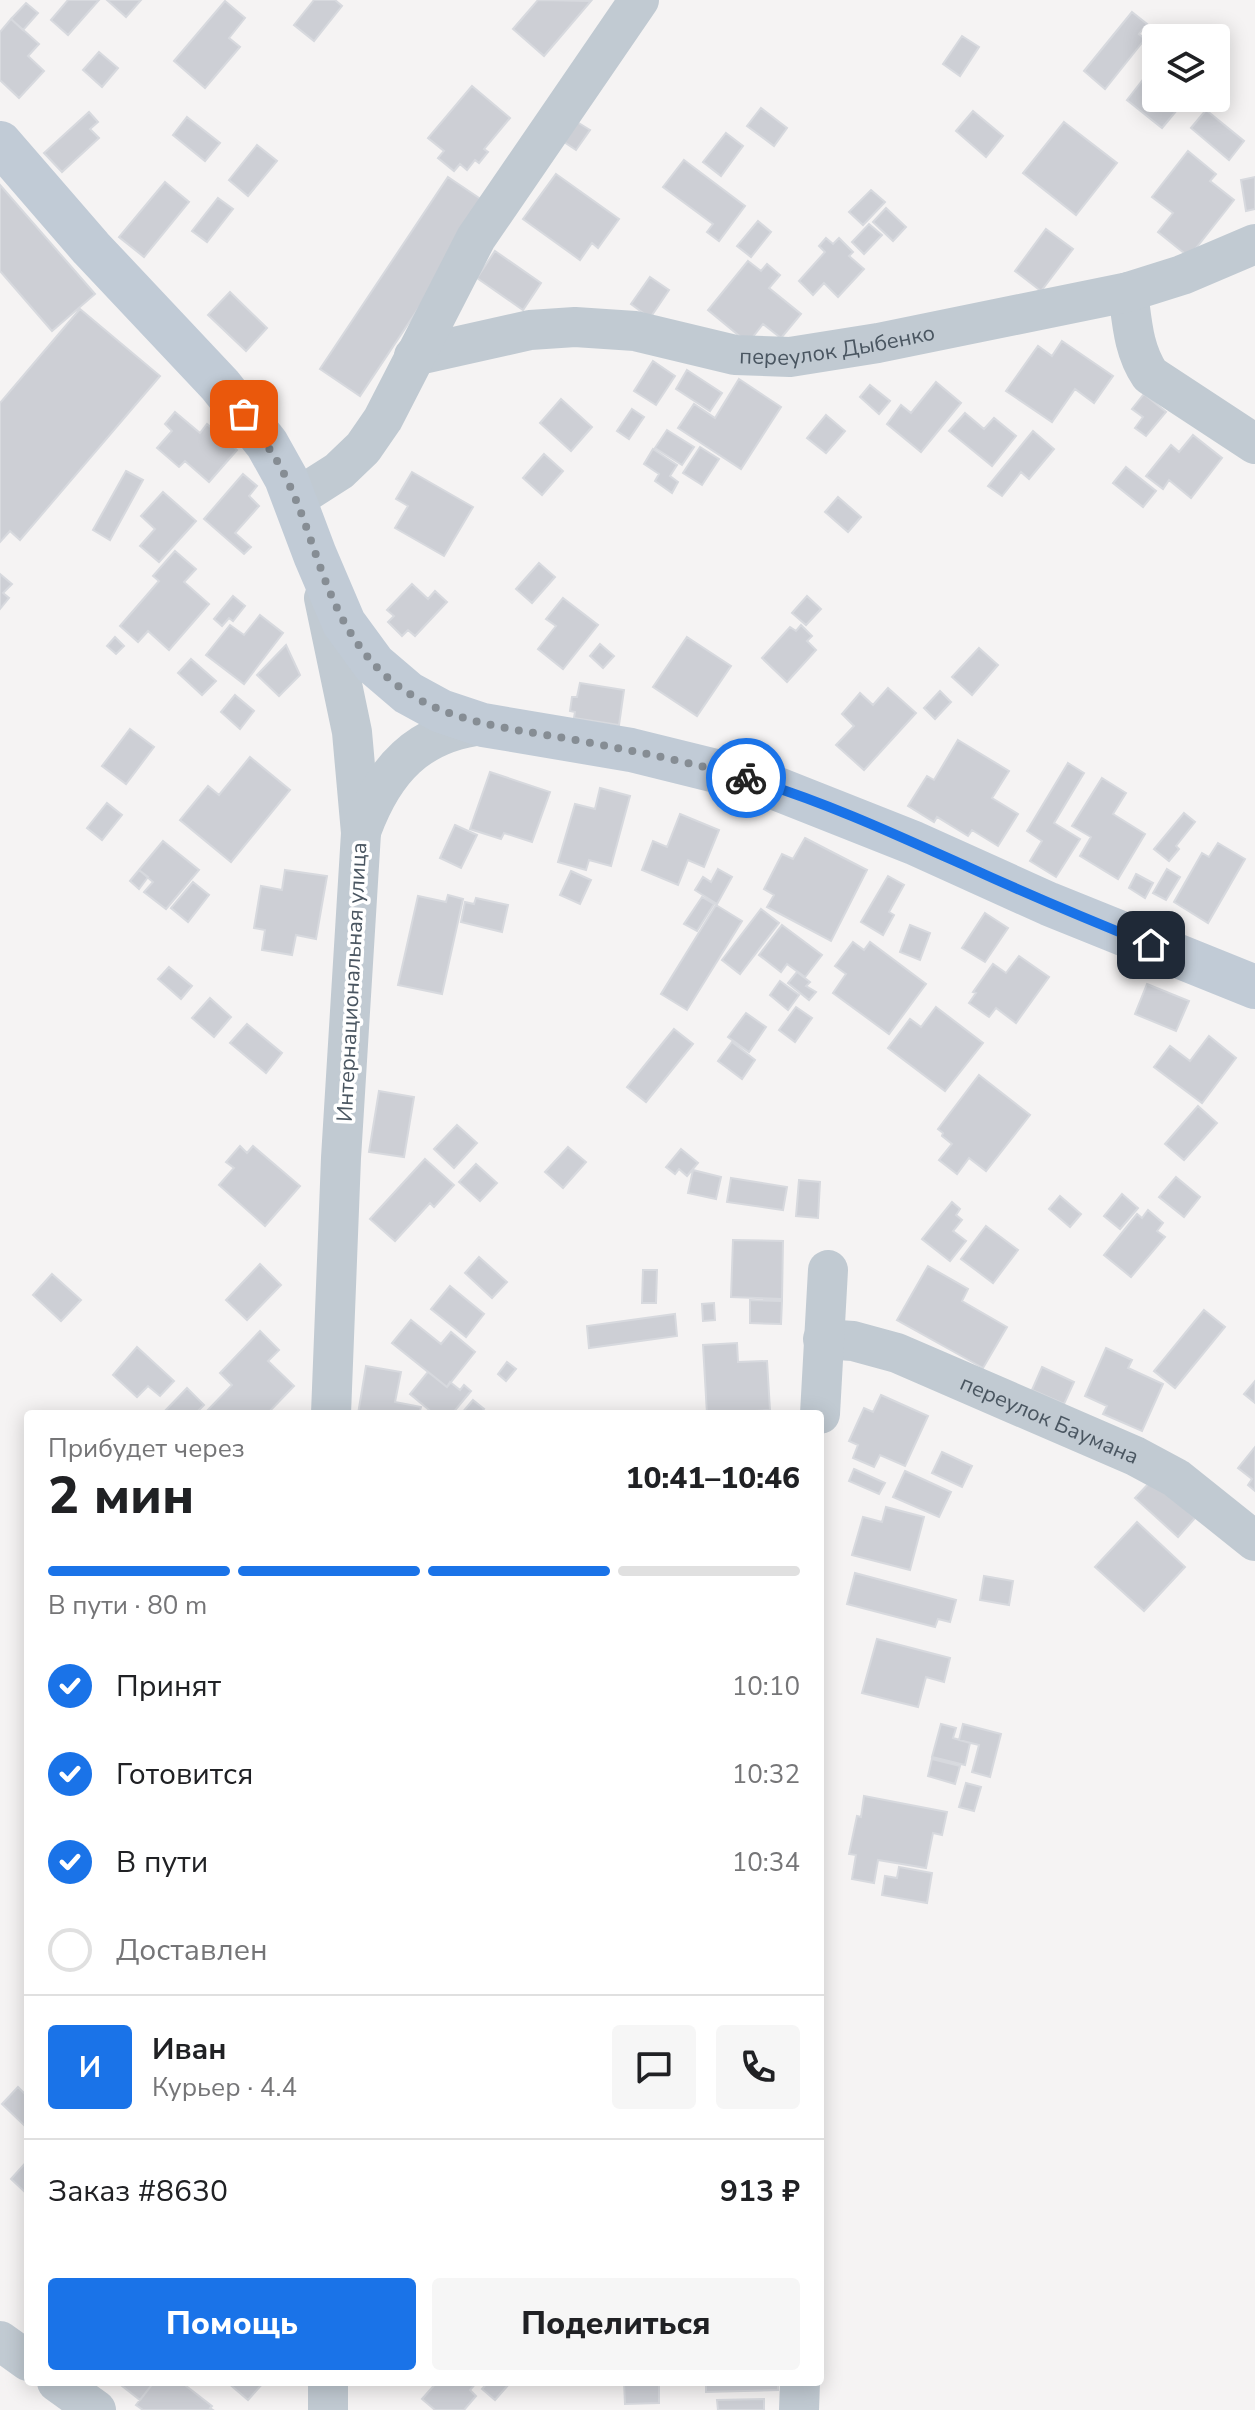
<!DOCTYPE html>
<html lang="ru">
<head>
<meta charset="utf-8">
<style>
	body { margin:0; font-family:"Nunito Sans",sans-serif; background:#f6f6f6; color:#202124; height:100vh; display:flex; flex-direction:column; font-size:30px; white-space:nowrap }
	* { box-sizing:border-box; margin:0 }
	p { font-size:26px; color:#757577 }
	.icon { flex:none; width:44px; height:44px; fill:none; stroke:currentColor; stroke-width:2; stroke-linecap:round; stroke-linejoin:round }
	.map { position:relative; flex:1; overflow:hidden }
	.details { position:absolute; left:24px; top:1410px; width:800px; height:976px; display:flex; flex-direction:column; background:#fff; border-radius:8px; box-shadow:0 4px 20px #0003 }
	.details>* { flex:none }
	.fabs { position:absolute; left:1142px; top:24px; display:grid; gap:16px }
	.fabs a { display:grid; place-items:center; width:88px; height:88px; border-radius:8px; background:#fff; box-shadow:0 4px 20px #0003; font-size:40px }
	.pin { position:absolute; display:grid; place-items:center; width:68px; height:68px; color:#fff; margin:-34px; border-radius:16px; box-shadow:0 4px 12px #0006 }
	.courier { position:absolute; display:grid; place-items:center; width:80px; height:80px; margin:-40px; border:6px solid #1a73e8; border-radius:50%; background:#fff; color:#222; box-shadow:0 2px 10px #0007 }
	.headline em { font-style:normal; font-weight:800 }
	.headline div { display:flex; flex-direction:column-reverse }
	.headline { display:flex; align-items:center; justify-content:space-between; height:136px; padding:0 24px }
	h1 { font-size:52px; font-weight:800; line-height:60px }
	.bar { display:grid; grid-template-columns:repeat(4,1fr); gap:12px 8px; align-content:center; height:96px; padding:0 24px }
	.bar i { height:10px; border-radius:6px; background:#e0e0e0 }
	.bar .on { background:#1a73e8 }
	.bar p { grid-column:span 4 }
	.line { display:flex; align-items:center; gap:20px; padding:0 24px; border-top:2px solid #e0e0e0 }
	.line div { flex:1 }
	.round { display:grid; place-items:center; flex:none; width:84px; height:84px; border-radius:8px; background:#f6f6f6 }
	ol { padding:0 24px; list-style:none }
	li { display:flex; align-items:center; gap:24px; height:88px }
	li p { margin-inline-start:auto }
	li .icon { padding:8px; border-radius:50%; background:#1a73e8; color:#fff; stroke-width:4 }
	li:last-child { color:#757577 }
	li i { width:44px; height:44px; border:4px solid #e0e0e0; border-radius:50% }
	.action { display:flex; gap:16px; margin-top:auto; padding:16px 24px }
	.action a { flex:1; height:92px; border-radius:8px; background:#1a73e8; color:#fff; font-size:32px; font-weight:800; line-height:92px; text-align:center }
	.action a+a { background:#f6f6f6; color:#202124 }
	.map>svg:first-child { display:block }
</style>
</head>
<body>
<div class="map">
<svg width="1255" height="2410" viewBox="0 0 1255 2410">
	<rect width="100%" height="100%" fill="#f5f3f3"/>
	<path fill="#cdcfd5" stroke="#d7d9de" stroke-width="2" d="M68,0H99L68,35L51,20Z
		M107,0H141L126,17Z
		M314,0H335L342,6L314,41L294,25Z
		M538,0L591,1L544,56L513,29Z
		M225,1L245,18L229,38L240,47L205,88L174,61Z
		M26,3L38,13L23,30L11,19Z
		M1132,12L1147,24L1139,34L1145,39L1105,89L1084,71Z
		M11,19L39,44L28,56L44,71L19,98L0,80V32Z
		M962,36L979,47L960,76L943,64Z
		M99,52L118,68L102,87L83,70Z
		M1156,63V98H1187L1162,128L1127,100Z
		M472,86L510,118L484,149L488,152L479,163L475,160L467,170L460,164L454,171L438,158L444,151L428,138Z
		M761,108L787,128L774,146L747,126Z
		M1206,110L1244,141L1229,160L1191,128Z
		M973,111L1003,136L986,157L956,131Z
		M89,112L98,122L90,129L99,138L62,172L44,153Z
		M187,117L220,143L205,161L173,135Z
		M577,122L590,130L576,150L564,142Z
		M1064,122L1117,163L1076,215L1023,173Z
		M726,133L743,146L721,176L703,162Z
		M257,145L277,161L248,196L229,180Z
		M1188,151L1216,174L1210,181L1234,200L1189,257L1158,232L1173,213L1152,197Z
		M684,160L745,206L719,241L707,232L713,224L663,187Z
		M556,174L619,219L598,248L592,243L580,260L523,219Z
		M448,177L488,204L360,396L320,369Z
		M1255,177V209L1246,211L1241,180Z
		M165,182L189,202L144,257L119,237Z
		M0,185L95,294L52,331L0,271Z
		M871,190L885,202L863,225L849,212Z
		M218,198L233,209L207,242L192,231Z
		M886,208L906,227L893,241L873,222Z
		M758,221L771,232L751,257L737,246Z
		M869,224L882,235L864,254L852,242Z
		M1046,229L1073,249L1041,291L1015,271Z
		M826,238L833,244L839,238L853,252L849,256L864,269L838,297L824,283L813,295L799,281L825,252L819,246Z
		M495,251L541,283L523,310L477,278Z
		M748,261L761,271L767,264L780,275L769,288L801,314L781,338L763,324L748,343L708,310Z
		M650,277L669,290L650,318L631,304Z
		M230,292L267,328L246,351L208,315Z
		M80,309L160,376L20,540L10,531L0,542V403Z
		M1062,341L1113,376L1094,403L1075,389L1052,422L1006,391L1038,346L1052,356Z
		M653,361L675,376L656,405L634,391Z
		M687,370L722,393L710,411L676,389Z
		M739,379L781,407L741,469L678,428L694,404L715,418Z
		M936,382L961,403L921,452L887,424L901,405L911,413Z
		M870,385L890,401L879,414L860,397Z
		M1144,394L1166,412L1146,436L1135,428L1143,417L1132,409Z
		M561,399L592,427L571,451L540,423Z
		M632,409L644,417L629,439L617,431Z
		M175,412L200,433L207,424L237,450L209,482L185,461L179,467L157,448L172,431L165,424Z
		M965,413L984,429L994,418L1016,436L992,466L949,431Z
		M826,415L845,431L826,453L807,438Z
		M667,430L694,447L682,465L655,448Z
		M1033,431L1054,449L1029,479L1021,472L1002,496L988,486Z
		M1193,435L1222,458L1191,498L1169,480L1163,489L1146,476L1171,445L1179,452Z
		M700,447L719,459L702,485L683,473Z
		M653,449L677,465L670,476L678,482L672,493L655,481L659,474L644,464Z
		M544,454L563,471L542,495L523,478Z
		M1126,467L1156,491L1143,507L1113,483Z
		M126,471L143,480L110,540L93,530Z
		M412,472L473,507L444,556L395,528L408,506L396,499Z
		M243,474L257,486L249,496L259,506L235,533L251,547L244,554L204,519Z
		M163,492L196,521L159,562L140,546L155,529L141,516Z
		M838,497L861,517L848,532L825,512Z
		M175,551L196,569L184,582L209,604L169,650L148,631L138,642L120,626L159,581L153,576Z
		M539,563L555,577L532,603L516,589Z
		M0,574L12,584L3,593L9,598L0,609Z
		M412,584L428,599L435,591L447,602L415,636L408,630L402,636L388,622L394,616L387,610Z
		M233,596L245,606L233,621L229,618L222,626L214,619Z
		M807,596L821,609L806,625L792,613Z
		M563,598L598,625L563,669L538,649L556,626L546,619Z
		M260,615L283,633L244,684L206,655L230,625L244,635Z
		M801,625L812,636L807,641L816,650L787,682L762,658L790,627L796,631Z
		M115,637L124,646L116,654L107,646Z
		M687,637L731,666L697,716L653,687Z
		M600,644L614,656L603,668L590,656Z
		M286,645L300,675L279,696L257,675Z
		M979,648L998,665L972,695L952,677Z
		M191,659L216,681L202,695L178,673Z
		M580,683L624,690L619,725L574,718L575,712L570,711L572,697H577Z
		M888,688L916,713L864,770L836,745L854,726L842,714L860,693L873,705Z
		M940,691L951,702L935,719L924,708Z
		M235,695L254,711L240,729L221,712Z
		M130,729L154,747L126,784L102,766Z
		M958,740L1009,771L992,798L1018,814L998,846L972,830L968,836L937,817L934,822L908,806L927,776L934,780Z
		M250,757L290,790L231,862L180,820L208,786L219,795Z
		M1068,763L1084,773L1054,823L1080,839L1056,877L1030,861L1042,841L1027,831Z
		M490,772L550,792L532,842L504,833L501,839L470,829Z
		M1102,778L1126,793L1113,814L1145,834L1118,879L1080,856L1091,837L1072,826Z
		M600,788L630,796L611,866L589,860L586,870L558,862L575,804L595,809Z
		M107,803L122,815L102,840L87,828Z
		M1184,813L1195,822L1176,846L1179,849L1169,861L1154,849Z
		M680,814L719,830L704,867L688,860L678,885L642,870L653,841L667,847Z
		M455,825L477,835L461,868L440,858Z
		M805,838L867,870L831,941L767,907L774,895L764,889L782,854L793,859Z
		M163,841L199,870L166,909L144,892L153,882L139,870Z
		M1218,843L1245,859L1208,923L1174,902L1202,853L1209,857Z
		M718,869L732,877L717,904L695,890L703,877L711,882Z
		M1167,869L1180,877L1166,900L1153,893Z
		M139,870L148,877L139,889L130,881Z
		M285,870L327,876L316,939L296,935L292,955L262,950L265,930L254,928L261,886L282,890Z
		M571,871L591,880L580,904L560,895Z
		M1136,874L1153,883L1145,898L1129,888Z
		M888,876L904,885L889,912L894,915L883,935L861,922Z
		M193,882L209,895L188,922L171,908Z
		M448,895L463,899L442,994L398,985L418,896L446,902Z
		M702,897L714,904L697,931L684,924Z
		M476,898L508,905L502,932L461,922L465,902L474,904Z
		M716,905L742,921L687,1010L661,994Z
		M761,909L779,923L740,974L722,960Z
		M985,913L1008,928L985,962L962,948Z
		M782,925L822,955L805,977L787,964L781,972L759,955Z
		M910,925L930,933L920,960L900,952Z
		M853,942L864,950L870,942L926,984L889,1034L833,993L846,974L835,966Z
		M1019,956L1049,977L1016,1023L996,1008L989,1017L969,1003L976,993L973,992L993,964L1006,973Z
		M169,967L192,986L181,999L158,979Z
		M797,972L810,982L806,986L816,992L809,1000L788,983Z
		M780,981L799,995L788,1010L770,995Z
		M1147,984L1189,1001L1176,1031L1135,1014Z
		M210,998L231,1017L214,1037L192,1018Z
		M796,1007L812,1018L795,1042L779,1030Z
		M936,1007L983,1043L945,1091L888,1048L910,1019L921,1027Z
		M746,1013L766,1027L749,1052L728,1037Z
		M247,1024L282,1053L266,1073L230,1043Z
		M674,1029L693,1044L646,1102L627,1087Z
		M1209,1036L1236,1058L1202,1103L1154,1067L1170,1046L1190,1061Z
		M732,1042L755,1060L742,1079L718,1061Z
		M979,1075L1030,1115L986,1171L969,1158L957,1174L939,1160L952,1144L942,1136L943,1133L938,1129Z
		M379,1091L414,1097L404,1157L369,1152Z
		M1198,1106L1217,1123L1184,1160L1165,1144Z
		M457,1125L477,1143L454,1168L434,1149Z
		M240,1146L247,1153L253,1146L300,1186L265,1226L219,1185L234,1168L226,1162Z
		M568,1147L586,1162L563,1188L545,1172Z
		M681,1149L698,1163L687,1176L679,1169L675,1174L666,1167Z
		M425,1159L454,1185L434,1207L430,1203L395,1241L370,1219Z
		M476,1164L497,1183L480,1201L459,1182Z
		M693,1170L721,1177L716,1199L688,1193Z
		M1176,1177L1200,1197L1184,1217L1159,1197Z
		M731,1178L787,1187L783,1210L727,1202Z
		M799,1180L820,1182L818,1218L796,1216Z
		M1122,1194L1138,1208L1120,1229L1104,1216Z
		M1060,1196L1081,1214L1070,1227L1049,1209Z
		M952,1202L960,1209L956,1215L962,1220L953,1231L966,1241L950,1261L922,1239Z
		M1148,1210L1163,1223L1157,1231L1165,1237L1131,1277L1104,1255L1137,1214L1142,1218Z
		M986,1226L1018,1250L993,1283L961,1259Z
		M733,1240L783,1241L782,1299L731,1297Z
		M479,1257L507,1282L492,1298L465,1273Z
		M260,1264L281,1285L247,1320L226,1300Z
		M928,1266L968,1289L962,1301L1007,1327L983,1368L897,1320Z
		M643,1270H657L656,1303H642Z
		M52,1274L81,1300L61,1321L33,1295Z
		M450,1286L484,1314L466,1337L431,1309Z
		M750,1300L782,1301L781,1324L750,1323Z
		M714,1303L715,1320L703,1321L702,1304Z
		M1204,1310L1225,1327L1175,1388L1154,1371Z
		M675,1314L677,1336L589,1348L587,1326Z
		M411,1320L441,1344L451,1332L475,1352L447,1387L392,1343Z
		M260,1331L279,1350L268,1361L294,1386L267,1414H204L232,1385L220,1373Z
		M737,1343L738,1362L767,1361L770,1410L707,1414L703,1345Z
		M137,1347L174,1381L160,1396L148,1386L137,1397L113,1375Z
		M1106,1348L1132,1360L1128,1368L1163,1384L1142,1431L1103,1414L1107,1406L1085,1396Z
		M507,1362L516,1369L506,1381L498,1374Z
		M366,1366L401,1372L395,1402L421,1407L419,1414H358Z
		M1042,1367L1074,1382L1064,1404L1032,1390Z
		M428,1372L447,1387L450,1382L460,1390L464,1385L471,1391L452,1414H434L410,1394Z
		M1255,1381V1403L1244,1394Z
		M187,1388L204,1405L195,1414H162Z
		M881,1395L928,1416L905,1466L880,1455L874,1467L853,1458L858,1445L849,1441L864,1408L873,1412Z
		M473,1400L484,1409L480,1414H461Z
		M1255,1447V1491L1248,1485L1252,1479L1238,1468Z
		M942,1452L972,1466L962,1487L932,1473Z
		M854,1469L885,1483L879,1494L849,1481Z
		M905,1471L951,1492L939,1517L893,1497Z
		M1153,1479L1195,1518L1178,1537L1135,1498Z
		M886,1507L924,1517L910,1570L852,1555L863,1517L882,1522Z
		M1137,1522L1185,1567L1144,1611L1095,1567Z
		M855,1573L956,1600L950,1622L938,1619L935,1627L847,1604Z
		M984,1576L1013,1581L1009,1605L980,1600Z
		M877,1639L950,1658L944,1682L926,1677L918,1707L862,1693Z
		M941,1724L956,1728L953,1738L970,1743L965,1765L932,1757Z
		M963,1724L1001,1734L990,1777L972,1772L979,1745L959,1740Z
		M932,1759L960,1766L955,1784L928,1776Z
		M966,1783L981,1787L974,1811L959,1807Z
		M864,1796L947,1812L942,1835L933,1833L926,1868L878,1860L874,1883L852,1879L856,1855L849,1854L857,1816L861,1817Z
		M899,1867L932,1873L927,1903L882,1895L885,1876L897,1878Z
		M18,2087L28,2097V2129L2,2104Z
		M28,2160V2195L11,2179Z
		M117,2382H154L140,2400Z
		M154,2382H181L212,2406L210,2408L213,2410H143L136,2405Z
		M227,2382H264L248,2400Z
		M437,2382H477L470,2390L476,2396L464,2410H435L422,2399Z
		M488,2382H507L509,2384L495,2400L482,2389Z
		M624,2382H659V2403L625,2404Z
		M706,2382H778V2390L706,2392Z
		M764,2399V2410H718L717,2400Z"/>
	<g fill="none" stroke-linecap="round" stroke-linejoin="round">
		<g stroke="#c1cad2" stroke-width="40">
			<path d="M1128,292C1132,321 1133,350 1150,375L1255,444"/>
			<path id="s1" d="M414,356L530,330L575,327L635,331L735,355L790,357L878,343L1128,292L1182,275L1255,244"/>
			<path d="M295,499L339,471L363,448L383,419L476,238L639,0"/>
			<path d="M324,598L352,732L361,833L341,1158L331,1414"/>
			<path d="M362,829C384,770 418,732 483,725"/>
			<path id="s2" d="M823,1339L853,1341L897,1353L1135,1456L1176,1478L1255,1541"/>
			<path d="M820,1414L828,1270"/>
			<path d="M0,2341L28,2361"/>
			<path d="M57,2382L96,2410"/>
			<path d="M328,2382V2410"/>
			<path d="M799,2410L800,2382"/>
		</g>
		<path stroke="#c1cbd6" stroke-width="44" d="M0,143L91,248L220,385L267,444L286,478L315,555L344,623L374,664L408,693L441,711L483,725L631,750L760,782L914,843L1049,904L1255,987"/>
	</g>
	<g fill="none" stroke-linecap="round" stroke-linejoin="round">
		<path stroke="#868d94" stroke-width="8" stroke-dasharray="0 14.4" d="M244,414C260,435 276,456 287,480C309,525 319,575 343,620C399,723 485,723 586,742C640,752 693,763 746,778"/>
		<path stroke="#1a73e8" stroke-width="10" d="M746,778C821,800 895,834 966,866C1027,894 1089,920 1151,945"/>
	</g>
	<g text-anchor="middle" stroke-width="7" stroke-linejoin="round" paint-order="stroke">
		<g font-size="22" fill="#4a5661" stroke="#fff">
			<text dy="8" stroke="none"><textPath href="#s1" startOffset="430">переулок Дыбенко</textPath></text>
			<text transform="translate(351 982) rotate(-87)" y="8">Интернациональная улица</text>
			<text dy="8" stroke="none"><textPath href="#s2" startOffset="242">переулок Баумана</textPath></text>
		</g>
	</g>
</svg>
<div class="fabs">
<a><svg class="icon" aria-label="layers" viewBox="0 0 24 24"><path d="M12 4l9 5-9 5-9-5zM3 14l9 5 9-5"/></svg></a>
</div>
<div class="pin" style="left:244px;top:414px;background:#ea580c"><svg class="icon" aria-label="bag" viewBox="0 0 24 24"><path d="M5 8h14l-1 12H6zM9 8a3 3 0 0 1 6 0"/></svg></div>
<div class="pin" style="left:1151px;top:945px;background:#1f2937"><svg class="icon" aria-label="home" viewBox="0 0 24 24"><path d="M3 11l9-7 9 7M6 9v11h12V9"/></svg></div>
<div class="courier" style="left:746px;top:778px"><svg class="icon" aria-label="bike" viewBox="0 0 24 24"><circle cx="6" cy="16" r="4"/><circle cx="18" cy="16" r="4"/><path d="M6 16l4-8h5l3 8M10 8l3 8H6M13 5h3"/></svg></div>
<section class="details">
<div class="headline"><div><h1>2 мин</h1><p>Прибудет через</p></div><em>10:41–10:46</em></div>
<div class="bar"><i class="on"></i><i class="on"></i><i class="on"></i><i></i><p>В пути · 80 m</p></div>
<ol>
<li><svg class="icon" aria-label="check" viewBox="0 0 24 24"><path d="M5 12l5 5 9-10"/></svg>Принят<p>10:10</p></li>
<li><svg class="icon" aria-label="check" viewBox="0 0 24 24"><path d="M5 12l5 5 9-10"/></svg>Готовится<p>10:32</p></li>
<li><svg class="icon" aria-label="check" viewBox="0 0 24 24"><path d="M5 12l5 5 9-10"/></svg>В пути<p>10:34</p></li>
<li><i></i>Доставлен</li>
</ol>
<div class="line" style="height:144px"><b class="round" style="background:#1a73e8;color:#fff">И</b><div><b>Иван</b><p>Курьер · 4.4</p></div><a class="round"><svg class="icon" aria-label="chat" viewBox="0 0 24 24"><path d="M4 5h16v11H9l-5 4z"/></svg></a><a class="round"><svg class="icon" aria-label="phone" viewBox="0 0 24 24"><path d="M5 4h4l2 5-3 2q2 4 5 5l2-3 5 2v4C11 20 4 13 5 4z"/></svg></a></div>
<div class="line" style="height:104px"><div>Заказ #8630</div><b>913 ₽</b></div>
<div class="action"><a>Помощь</a><a>Поделиться</a></div>
</section>
</div>
</body>
</html>
